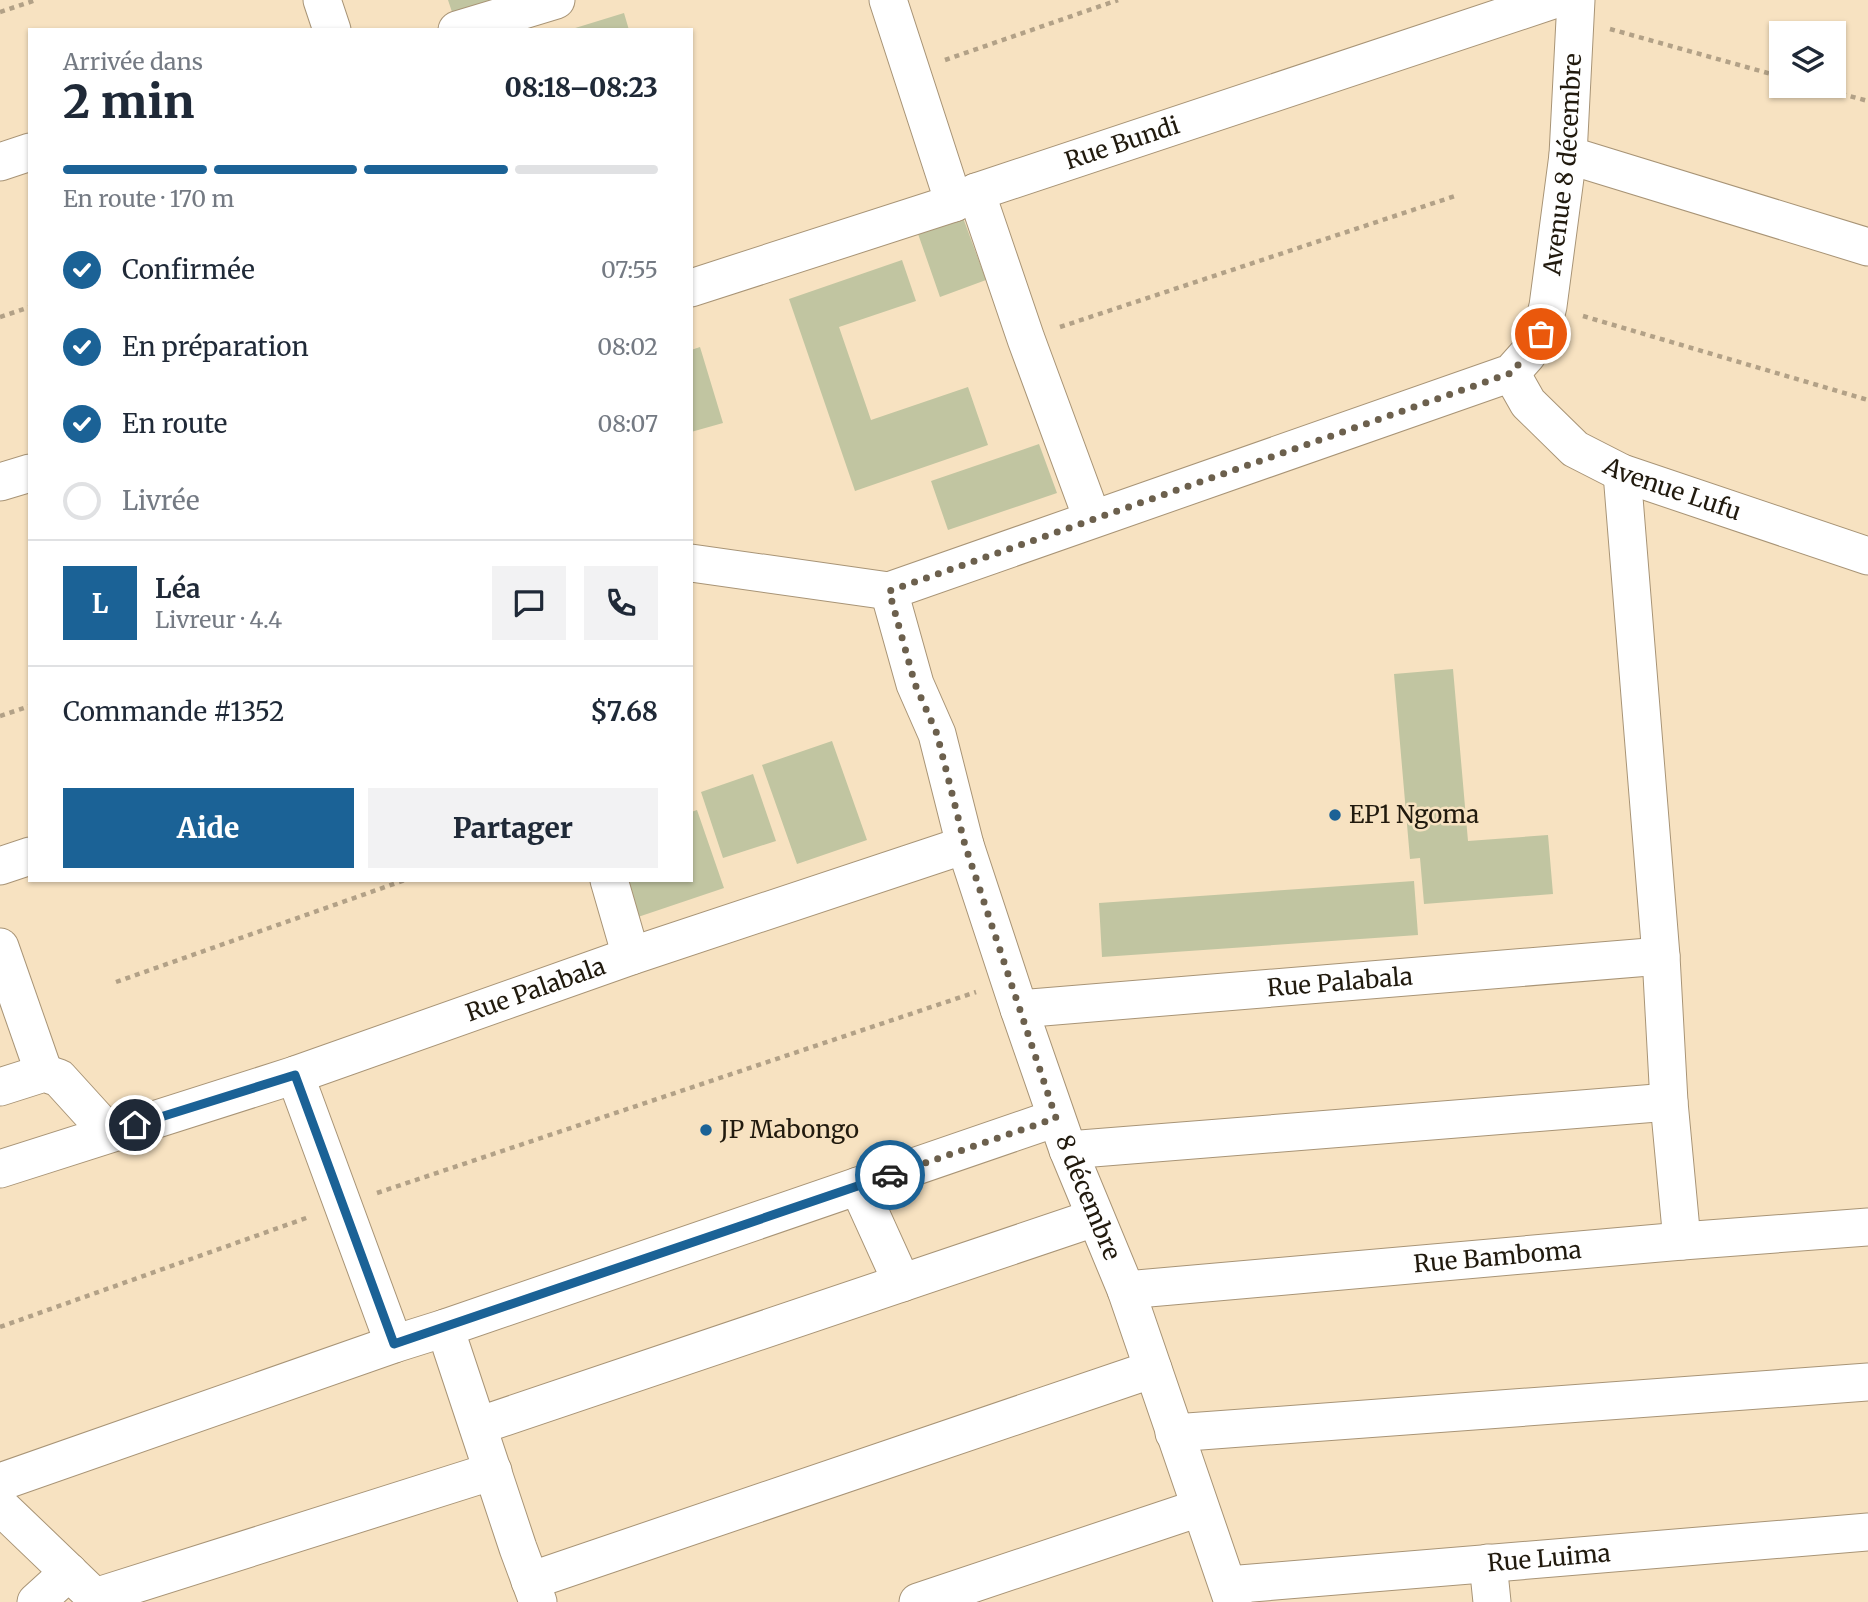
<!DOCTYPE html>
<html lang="fr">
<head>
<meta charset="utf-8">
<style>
	body { margin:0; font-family:Merriweather,serif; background:#f2f2f3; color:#1f2937; height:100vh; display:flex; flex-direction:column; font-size:26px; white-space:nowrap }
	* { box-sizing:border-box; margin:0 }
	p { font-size:23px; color:#747a83 }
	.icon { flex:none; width:38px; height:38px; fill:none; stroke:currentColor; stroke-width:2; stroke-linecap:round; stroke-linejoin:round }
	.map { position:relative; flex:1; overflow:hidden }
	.side { position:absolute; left:28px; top:28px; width:665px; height:854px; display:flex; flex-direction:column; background:#fff; border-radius:0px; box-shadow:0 2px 5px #0004 }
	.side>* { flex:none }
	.fabs { position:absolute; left:1769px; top:21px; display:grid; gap:14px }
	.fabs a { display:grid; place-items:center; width:77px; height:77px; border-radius:0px; background:#fff; box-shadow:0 2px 5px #0004; font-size:35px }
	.pin { position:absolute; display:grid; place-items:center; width:60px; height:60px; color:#fff; margin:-30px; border:4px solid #fff; border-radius:50%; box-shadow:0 2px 7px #0007 }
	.courier { position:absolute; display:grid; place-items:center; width:70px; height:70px; margin:-35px; border:5px solid #1b6296; border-radius:50%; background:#fff; color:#222; box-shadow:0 2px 9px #0007 }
	.overview em { font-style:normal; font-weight:800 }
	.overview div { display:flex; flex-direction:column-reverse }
	.overview { display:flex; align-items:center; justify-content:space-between; height:119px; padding:0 35px }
	h1 { font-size:46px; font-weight:800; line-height:52px }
	.bar { display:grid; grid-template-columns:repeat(4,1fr); gap:10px 7px; align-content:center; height:84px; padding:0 35px }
	.bar i { height:9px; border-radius:5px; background:#e0e1e3 }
	.bar .selected { background:#1b6296 }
	.bar p { grid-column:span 4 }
	.line { display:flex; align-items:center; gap:18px; padding:0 35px; border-top:2px solid #e0e1e3 }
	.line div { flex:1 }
	.round { display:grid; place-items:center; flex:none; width:74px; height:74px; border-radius:0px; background:#f2f2f3 }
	ol { padding:0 35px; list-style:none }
	li { display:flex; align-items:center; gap:21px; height:77px }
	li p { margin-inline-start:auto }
	li .icon { padding:7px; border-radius:50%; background:#1b6296; color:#fff; stroke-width:4 }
	li:last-child { color:#747a83 }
	li i { width:38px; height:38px; border:4px solid #e0e1e3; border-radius:50% }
	.action { display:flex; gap:14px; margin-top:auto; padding:14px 35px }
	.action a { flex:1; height:80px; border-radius:0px; background:#1b6296; color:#fff; font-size:28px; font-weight:800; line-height:80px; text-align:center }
	.action a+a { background:#f2f2f3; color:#1f2937 }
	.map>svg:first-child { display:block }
</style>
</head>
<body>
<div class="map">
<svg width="1868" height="1602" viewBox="0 0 1868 1602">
	<rect width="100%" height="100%" fill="#f7e2c1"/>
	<path fill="#c1c5a1" d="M448,0H500L453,15Z
		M624,13L629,30H572V29Z
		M962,215L986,280L940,297L917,231Z
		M902,260L916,301L839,327L871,420L968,387L988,445L855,491L789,299Z
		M700,347L723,423L691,432V350Z
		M1039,444L1057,493L948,530L931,481Z
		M1453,669L1468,841L1548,835L1553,894L1424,904L1420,858L1410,859L1394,674Z
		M832,741L867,840L797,864L762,765Z
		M753,774L776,841L723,858L701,792Z
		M697,810L724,888L638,917L626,880H691V812Z
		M1414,881L1418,935L1102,957L1099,903Z"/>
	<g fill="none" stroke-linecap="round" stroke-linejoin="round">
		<g stroke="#a89476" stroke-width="39">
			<g id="minor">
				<path d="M322,0L332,30"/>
				<path d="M888,0L954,203"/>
				<path d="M457,30L556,0"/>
				<path d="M1568,155L1868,247"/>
				<path d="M0,162L30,152"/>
				<path d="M976,192L1026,339L1092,518"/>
				<path id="s1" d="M691,288L954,203L976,192L1553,0"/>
				<path id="s2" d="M1511,373L1528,403L1575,449L1622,473L1868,556"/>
				<path d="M1622,473L1661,956L1669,1102L1682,1241"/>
				<path d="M0,482L30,473"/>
				<path id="s3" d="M691,563L889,591L1511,373L1527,355L1541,334L1548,306L1568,155L1576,0"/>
				<path id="s4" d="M889,591L915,684L937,734L965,845L1019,1009L1068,1150L1126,1290L1233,1602"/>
				<path d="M0,866L30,856"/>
				<path d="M609,880L631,956"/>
				<path d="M0,947L44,1073"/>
				<path id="s5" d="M1019,1009L1661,956"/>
				<path d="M295,1075L394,1344"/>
				<path d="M0,1087L44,1073L59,1078L109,1133"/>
				<path d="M1068,1150L1669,1102"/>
				<path id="s6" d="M0,1169L295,1075L631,956L965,845"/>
				<path d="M858,1186L902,1283"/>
				<path id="s7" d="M1126,1290L1682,1241L1868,1227"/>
				<path d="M445,1328L518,1548L538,1602"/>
				<path d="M478,1426L1094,1218"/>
				<path d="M1174,1433L1868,1382"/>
				<path d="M0,1482L394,1344L445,1328L1056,1118"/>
				<path d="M0,1506L100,1602"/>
				<path d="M1488,1563L1492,1602"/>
				<path d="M530,1581L1153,1369"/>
				<path id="s8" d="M1228,1585L1868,1532"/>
				<path d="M95,1597L493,1471"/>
				<path d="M36,1602L69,1572"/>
				<path d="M918,1602L1199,1508"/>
			</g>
		</g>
		<path stroke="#b2a187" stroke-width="4.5" stroke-dasharray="5 5" stroke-linecap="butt" d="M0,12L36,0
			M1610,29L1782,77
			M945,60L1118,0
			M1812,86L1868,101
			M1583,316L1868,400
			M0,317L30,307
			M1060,327L1455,196
			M0,716L30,706
			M116,982L405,880
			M377,1193L976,992
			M0,1327L309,1217"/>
		<use href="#minor" stroke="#fff" stroke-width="37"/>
	</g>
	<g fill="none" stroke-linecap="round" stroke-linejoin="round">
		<path stroke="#6c604d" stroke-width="7" stroke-dasharray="0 12.6" d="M890,1175L1056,1118L965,845L937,734L915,684L889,591L1511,373L1527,355L1541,334"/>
		<path stroke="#1b6296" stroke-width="9" d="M135,1125L295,1075L394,1344L890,1175"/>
	</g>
	<g fill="#1b6296" stroke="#f7e2c1" stroke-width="2.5">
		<circle cx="1335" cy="815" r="7"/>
		<circle cx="706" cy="1130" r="7"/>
	</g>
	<g text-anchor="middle" stroke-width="5" stroke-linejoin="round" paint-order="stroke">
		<g font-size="24" fill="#211a0e" stroke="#f7e2c1">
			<text dy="8" stroke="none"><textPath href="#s1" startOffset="455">Rue Bundi</textPath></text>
			<text dy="8" stroke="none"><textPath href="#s3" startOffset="1080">Avenue 8 décembre</textPath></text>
			<text dy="8" stroke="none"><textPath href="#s2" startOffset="206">Avenue Lufu</textPath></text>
			<text dy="8" stroke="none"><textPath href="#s5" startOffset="322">Rue Palabala</textPath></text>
			<text dy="8" stroke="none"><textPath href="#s6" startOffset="565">Rue Palabala</textPath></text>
			<text dy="8" stroke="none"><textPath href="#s4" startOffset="639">8 décembre</textPath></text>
			<text dy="8" stroke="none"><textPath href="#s7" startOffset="373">Rue Bamboma</textPath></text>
			<text dy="8" stroke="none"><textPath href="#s8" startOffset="322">Rue Luima</textPath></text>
		</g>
		<g font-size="24" fill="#211a0e" stroke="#f7e2c1" text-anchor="start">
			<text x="1349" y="823">EP1 Ngoma</text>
			<text x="720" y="1138">JP Mabongo</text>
		</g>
	</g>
</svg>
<div class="fabs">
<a><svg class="icon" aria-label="layers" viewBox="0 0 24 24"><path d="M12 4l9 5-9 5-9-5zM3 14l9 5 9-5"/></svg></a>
</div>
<div class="pin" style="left:1541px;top:334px;background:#ea580c"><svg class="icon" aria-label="bag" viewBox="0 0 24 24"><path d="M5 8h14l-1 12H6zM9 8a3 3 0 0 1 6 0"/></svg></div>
<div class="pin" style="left:135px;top:1125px;background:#1f2937"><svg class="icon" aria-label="home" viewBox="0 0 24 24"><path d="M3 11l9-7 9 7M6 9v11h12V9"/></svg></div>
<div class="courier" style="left:890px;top:1175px"><svg class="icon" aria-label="car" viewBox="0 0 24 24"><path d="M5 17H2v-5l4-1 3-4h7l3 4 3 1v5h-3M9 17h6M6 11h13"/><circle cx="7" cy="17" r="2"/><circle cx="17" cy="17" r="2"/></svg></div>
<section class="side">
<div class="overview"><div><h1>2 min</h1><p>Arrivée dans</p></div><em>08:18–08:23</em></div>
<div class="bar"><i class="selected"></i><i class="selected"></i><i class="selected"></i><i></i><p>En route · 170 m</p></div>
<ol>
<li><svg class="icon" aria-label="check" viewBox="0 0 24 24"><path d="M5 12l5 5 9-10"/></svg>Confirmée<p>07:55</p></li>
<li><svg class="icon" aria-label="check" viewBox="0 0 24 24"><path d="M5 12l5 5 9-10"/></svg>En préparation<p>08:02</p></li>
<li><svg class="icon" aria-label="check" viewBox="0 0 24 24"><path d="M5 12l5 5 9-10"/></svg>En route<p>08:07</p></li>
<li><i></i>Livrée</li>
</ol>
<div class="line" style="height:126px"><b class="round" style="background:#1b6296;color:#fff">L</b><div><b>Léa</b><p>Livreur · 4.4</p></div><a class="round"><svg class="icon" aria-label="chat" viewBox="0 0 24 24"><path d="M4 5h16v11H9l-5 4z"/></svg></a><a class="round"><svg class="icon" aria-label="phone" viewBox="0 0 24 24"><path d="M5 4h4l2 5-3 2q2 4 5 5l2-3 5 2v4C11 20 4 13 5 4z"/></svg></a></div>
<div class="line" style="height:91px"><div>Commande #1352</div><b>$7.68</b></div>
<div class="action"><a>Aide</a><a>Partager</a></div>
</section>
</div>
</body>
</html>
